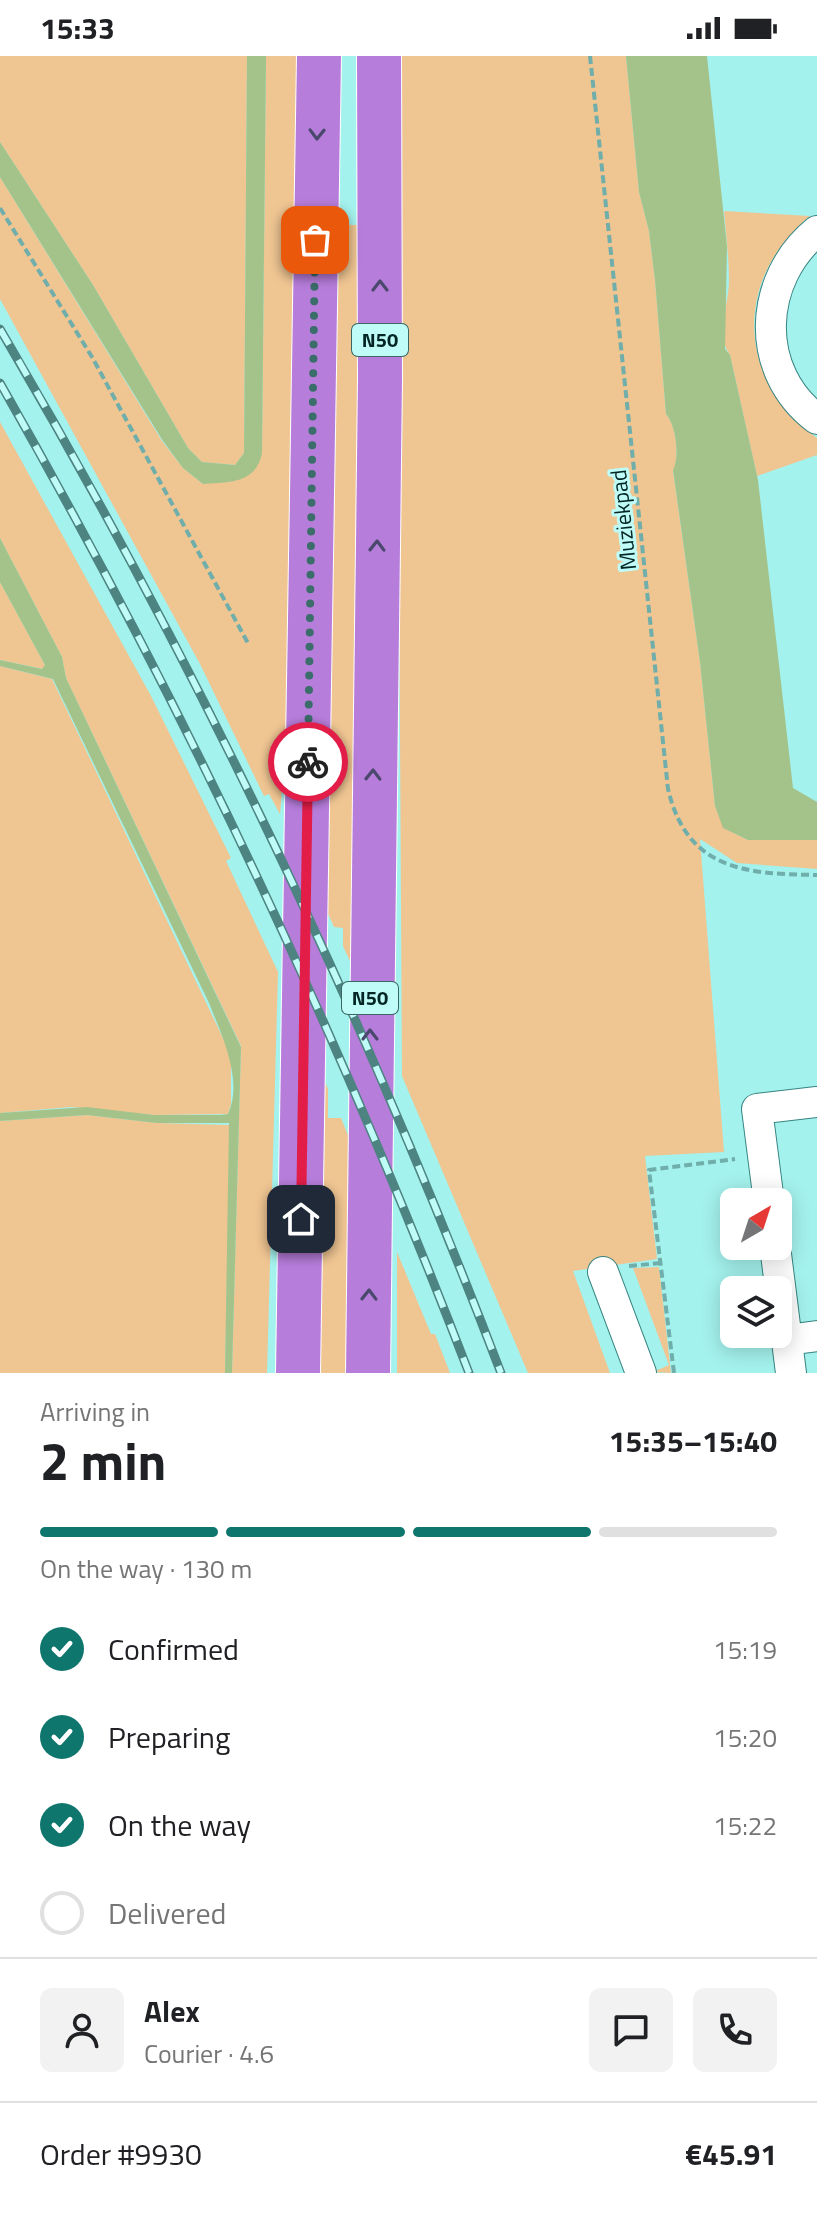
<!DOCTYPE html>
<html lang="en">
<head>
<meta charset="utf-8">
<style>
	body { margin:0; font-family:"Titillium Web",sans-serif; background:#f2f2f2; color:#202124; height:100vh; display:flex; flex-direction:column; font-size:30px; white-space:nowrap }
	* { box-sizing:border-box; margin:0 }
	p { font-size:26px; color:#757577 }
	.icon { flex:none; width:44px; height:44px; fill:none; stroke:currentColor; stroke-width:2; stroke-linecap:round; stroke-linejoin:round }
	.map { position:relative; height:1317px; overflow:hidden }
	.panel { display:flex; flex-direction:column; background:#fff; flex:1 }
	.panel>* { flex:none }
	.needle { width:52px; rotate:39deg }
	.buttons { position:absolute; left:720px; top:1132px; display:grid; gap:16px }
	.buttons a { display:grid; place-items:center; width:72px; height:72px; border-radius:12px; background:#fff; box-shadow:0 4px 20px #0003; font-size:40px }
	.pin { position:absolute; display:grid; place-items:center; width:68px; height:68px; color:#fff; margin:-34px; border-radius:16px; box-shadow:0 4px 12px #0006 }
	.courier { position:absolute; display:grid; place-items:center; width:80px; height:80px; margin:-40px; border:6px solid #e11d48; border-radius:50%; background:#fff; color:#222; box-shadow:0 2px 10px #0007 }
	.overview em { font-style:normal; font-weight:700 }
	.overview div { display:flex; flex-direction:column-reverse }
	.overview { display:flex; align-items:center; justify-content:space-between; height:136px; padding:0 40px }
	h1 { font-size:52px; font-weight:700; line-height:60px }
	.bar { display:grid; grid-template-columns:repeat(4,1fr); gap:12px 8px; align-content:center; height:96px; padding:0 40px }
	.bar i { height:10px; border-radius:6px; background:#e0e0e0 }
	.bar .current { background:#0f766e }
	.bar p { grid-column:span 4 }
	.line { display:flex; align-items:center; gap:20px; padding:0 40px; border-top:2px solid #e0e0e0 }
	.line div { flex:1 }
	.round { display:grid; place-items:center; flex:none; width:84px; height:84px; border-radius:12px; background:#f2f2f2 }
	ol { padding:0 40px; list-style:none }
	li { display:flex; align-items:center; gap:24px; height:88px }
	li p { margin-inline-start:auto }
	li .icon { padding:8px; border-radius:50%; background:#0f766e; color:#fff; stroke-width:4 }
	li:last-child { color:#757577 }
	li i { width:44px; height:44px; border:4px solid #e0e0e0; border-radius:50% }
	.status { display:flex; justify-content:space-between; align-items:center; height:56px; padding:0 40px; background:#fff; direction:ltr }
	.status svg { height:22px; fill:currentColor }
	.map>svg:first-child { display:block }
</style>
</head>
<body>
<div class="status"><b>15:33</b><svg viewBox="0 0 49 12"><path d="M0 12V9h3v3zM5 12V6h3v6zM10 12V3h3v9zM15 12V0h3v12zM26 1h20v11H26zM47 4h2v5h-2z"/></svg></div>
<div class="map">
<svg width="817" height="1317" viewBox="0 0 817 1317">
	<rect width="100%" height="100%" fill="#a4f2ed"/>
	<path fill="#efc592" d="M0,0H247L244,397L235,409L202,406L188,392L93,229L0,86Z
		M266,0H301L290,642L280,758L269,738L264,740L200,608L0,243V121L162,385L183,412L203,428L262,397Z
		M396,0H626L639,136L649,175L655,224L666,358C676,369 680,401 673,415L700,606L715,750L724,772L748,784H817V813L737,807L700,783L724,1096L645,1100L657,1203L573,1215L610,1317H528L402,1020Z
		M724,155L810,160C733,223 736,324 817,382V399L757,420L730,299C715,279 729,247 729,225C729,202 726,178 724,155Z
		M323,167L371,170L361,929L343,890V872L334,871L312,822Z
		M0,366L151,640L231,802L226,805L278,916L267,1317H232L241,990L66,622L62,601L0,482Z
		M0,526L45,609L43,613L0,604Z
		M0,610L52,623L231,999V1048L228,1058L154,1059L71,1051L0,1057Z
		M315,1002L328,1033V1062H341L358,1104L355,1317H309Z
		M87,1059L157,1067L230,1069L225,1317H0V1065Z
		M397,1196L431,1278H435L450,1317H397Z
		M659,1211L671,1317L653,1316L669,1309L633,1212Z"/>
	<path fill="#a4c38a" d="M247,0H266L262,397C256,428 229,426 203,428L183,412L163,385L0,121V86L93,229L188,392L202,406L235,409L244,397Z
		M626,0H707L727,191L725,293L730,299L758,424L793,732L817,746V784H748L723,772L715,750L700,606L673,414C680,401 676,369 666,358L655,224L649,175L639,136Z
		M0,482L62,601L66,622L241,991L232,1317H225L229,1067H157L87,1059L0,1065V1057L87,1051L154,1059H221L228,1058C244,1025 221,977 209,947L53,623L0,610V604L42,613L45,609L0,526Z"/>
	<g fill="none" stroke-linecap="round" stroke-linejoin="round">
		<g stroke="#368480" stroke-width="32">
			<path id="minor" d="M817,175C758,223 753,315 817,363
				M769,1146L757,1053L817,1046
				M775,1190L791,1317
				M603,1216L641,1317
				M787,1284L817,1280"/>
		</g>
		<g stroke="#fff" stroke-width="46">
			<path id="highway" d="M298,1317L319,0
				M368,1317L380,323L379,0"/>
		</g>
		<path stroke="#6faeaa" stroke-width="4" stroke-dasharray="8 4" stroke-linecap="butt" d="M590,0L668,733C687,814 745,818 817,819
			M0,152L92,301L249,589
			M629,1210L661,1207
			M674,1317L649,1114L735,1103"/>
		<use href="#minor" stroke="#fff" stroke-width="30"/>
		<use href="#highway" stroke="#b77ddb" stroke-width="44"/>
		<g stroke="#4d8381" stroke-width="9">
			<path id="rail" d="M0,273C196,606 363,956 501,1317
				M0,327C181,644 338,976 469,1317"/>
		</g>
		<use href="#rail" stroke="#bffcf8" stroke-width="6" stroke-dasharray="18" stroke-linecap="butt"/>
	</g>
	<defs><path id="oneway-chevron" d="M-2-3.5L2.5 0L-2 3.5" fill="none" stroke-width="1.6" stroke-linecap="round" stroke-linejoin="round" transform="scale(2)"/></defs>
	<g stroke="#4b486d">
		<use href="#oneway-chevron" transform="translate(317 78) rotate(91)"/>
		<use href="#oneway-chevron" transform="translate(380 230) rotate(-90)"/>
		<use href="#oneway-chevron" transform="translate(377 490) rotate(-89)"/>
		<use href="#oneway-chevron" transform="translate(373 719) rotate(-89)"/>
		<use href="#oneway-chevron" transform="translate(370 979) rotate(-90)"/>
		<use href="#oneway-chevron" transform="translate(369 1239) rotate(-89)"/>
	</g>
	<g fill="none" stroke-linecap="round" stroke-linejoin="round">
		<path stroke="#3b6d6a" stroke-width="8" stroke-dasharray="0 14.4" d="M308,706L315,184"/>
		<path stroke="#e11d48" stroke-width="10" d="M301,1163L308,706"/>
	</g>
	<g text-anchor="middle" stroke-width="6" stroke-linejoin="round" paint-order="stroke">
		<g fill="#bffcf8" stroke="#3b6664" stroke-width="2">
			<rect x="352" y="268" width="56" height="32" rx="6"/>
			<rect x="342" y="926" width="56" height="32" rx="6"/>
		</g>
		<g font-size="20" font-weight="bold" fill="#032524">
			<text x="380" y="291">N50</text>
			<text x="370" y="949">N50</text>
		</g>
		<g font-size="22" fill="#032524" stroke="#bffcf8">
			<text transform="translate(623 464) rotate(-96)" y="8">Muziekpad</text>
		</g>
	</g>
</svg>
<div class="buttons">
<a><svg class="needle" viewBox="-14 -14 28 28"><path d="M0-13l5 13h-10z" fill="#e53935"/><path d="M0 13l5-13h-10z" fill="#757577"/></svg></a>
<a><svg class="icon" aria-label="layers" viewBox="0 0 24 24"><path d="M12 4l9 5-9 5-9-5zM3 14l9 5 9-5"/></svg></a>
</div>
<div class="pin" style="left:315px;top:184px;background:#ea580c"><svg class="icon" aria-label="bag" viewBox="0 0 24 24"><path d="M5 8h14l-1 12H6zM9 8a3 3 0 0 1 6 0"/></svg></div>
<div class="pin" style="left:301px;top:1163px;background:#1f2937"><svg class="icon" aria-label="home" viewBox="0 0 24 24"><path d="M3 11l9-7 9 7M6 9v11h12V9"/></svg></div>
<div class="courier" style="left:308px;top:706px"><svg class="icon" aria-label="bike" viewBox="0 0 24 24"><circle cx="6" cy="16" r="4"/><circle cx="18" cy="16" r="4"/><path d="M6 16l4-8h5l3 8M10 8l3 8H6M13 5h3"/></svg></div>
</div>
<section class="panel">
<div class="overview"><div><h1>2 min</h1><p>Arriving in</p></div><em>15:35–15:40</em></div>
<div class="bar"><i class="current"></i><i class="current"></i><i class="current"></i><i></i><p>On the way · 130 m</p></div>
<ol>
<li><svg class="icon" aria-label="check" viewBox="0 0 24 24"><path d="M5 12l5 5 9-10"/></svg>Confirmed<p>15:19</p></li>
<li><svg class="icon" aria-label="check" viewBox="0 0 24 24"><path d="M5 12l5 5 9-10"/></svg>Preparing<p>15:20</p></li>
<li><svg class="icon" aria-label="check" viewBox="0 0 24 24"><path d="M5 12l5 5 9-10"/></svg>On the way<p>15:22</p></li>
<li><i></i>Delivered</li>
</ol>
<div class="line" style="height:144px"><a class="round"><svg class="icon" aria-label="person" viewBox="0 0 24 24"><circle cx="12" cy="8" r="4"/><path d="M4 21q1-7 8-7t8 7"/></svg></a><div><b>Alex</b><p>Courier · 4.6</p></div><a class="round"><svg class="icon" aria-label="chat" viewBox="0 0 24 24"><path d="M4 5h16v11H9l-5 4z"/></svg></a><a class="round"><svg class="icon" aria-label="phone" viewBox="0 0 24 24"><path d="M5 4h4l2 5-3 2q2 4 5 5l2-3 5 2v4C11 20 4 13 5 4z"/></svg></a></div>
<div class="line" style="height:104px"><div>Order #9930</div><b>€45.91</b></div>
</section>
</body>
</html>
